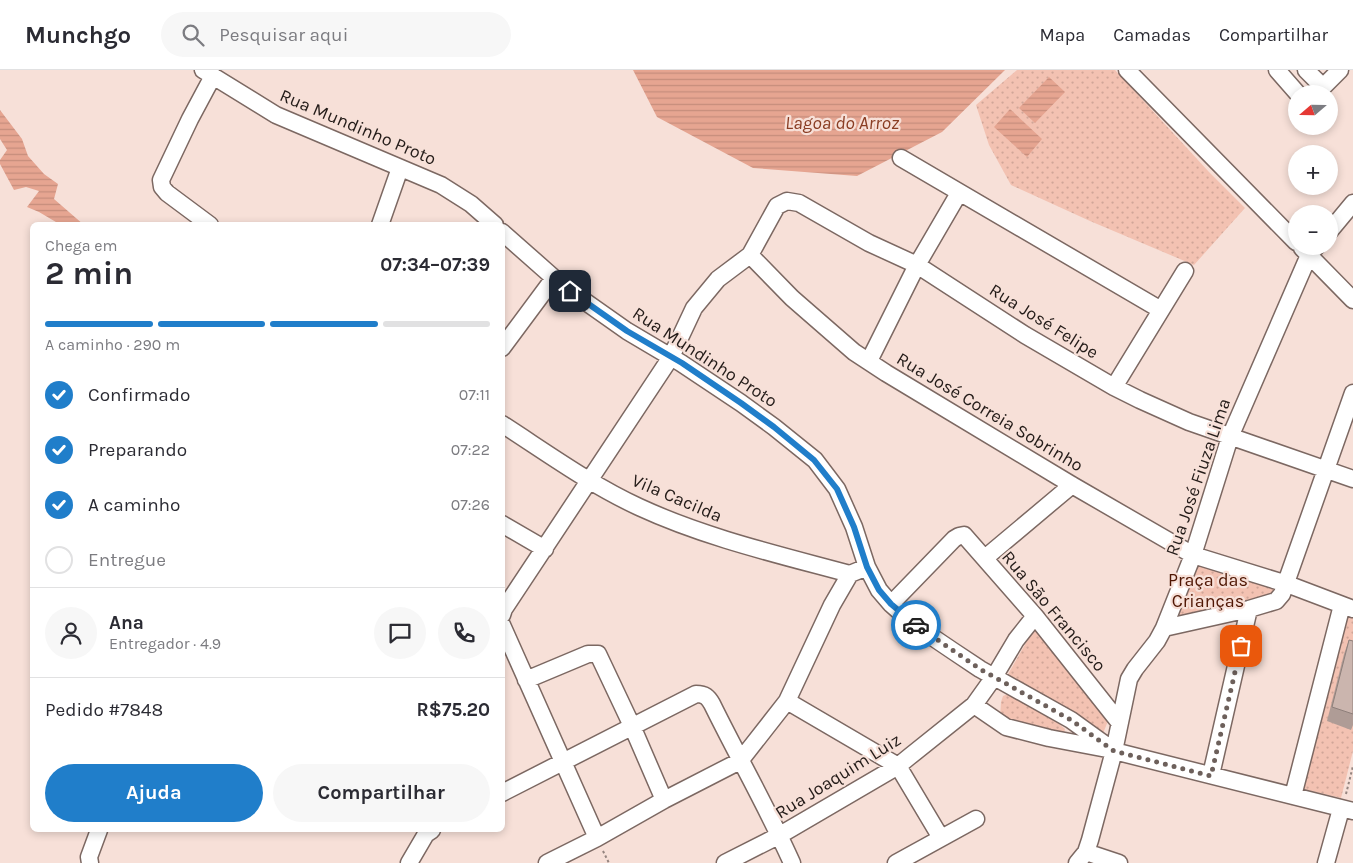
<!DOCTYPE html>
<html lang="pt">
<head>
<meta charset="utf-8">
<style>
	body { margin:0; font-family:Karla,sans-serif; background:#f7f7f7; color:#2b2b33; height:100vh; display:flex; flex-direction:column; font-size:19px; white-space:nowrap }
	* { box-sizing:border-box; margin:0 }
	p { font-size:16px; color:#7c7c81 }
	.icon { flex:none; width:28px; height:28px; fill:none; stroke:currentColor; stroke-width:2; stroke-linecap:round; stroke-linejoin:round }
	.map { position:relative; flex:1; overflow:hidden }
	.sheet { position:absolute; left:30px; top:152px; width:475px; height:610px; display:flex; flex-direction:column; background:#fff; border-radius:8px; box-shadow:0 2px 8px #0003 }
	.sheet>* { flex:none }
	.needle { width:32px; rotate:250deg }
	.buttons { position:absolute; left:1288px; top:15px; display:grid; gap:10px }
	.buttons a { display:grid; place-items:center; width:50px; height:50px; border-radius:50%; background:#fff; box-shadow:0 2px 8px #0003; font-size:25px }
	.pin { position:absolute; display:grid; place-items:center; width:42px; height:42px; color:#fff; margin:-21px; border-radius:10px; box-shadow:0 2px 8px #0006 }
	.courier { position:absolute; display:grid; place-items:center; width:50px; height:50px; margin:-25px; border:4px solid #207eca; border-radius:50%; background:#fff; color:#222; box-shadow:0 1px 6px #0007 }
	.summary em { font-style:normal; font-weight:700 }
	.summary div { display:flex; flex-direction:column-reverse }
	.summary { display:flex; align-items:center; justify-content:space-between; height:85px; padding:0 15px }
	h1 { font-size:32px; font-weight:700; line-height:38px }
	.bar { display:grid; grid-template-columns:repeat(4,1fr); gap:8px 5px; align-content:center; height:60px; padding:0 15px }
	.bar i { height:6px; border-radius:4px; background:#e1e1e2 }
	.bar .on { background:#207eca }
	.bar p { grid-column:span 4 }
	.line { display:flex; align-items:center; gap:12px; padding:0 15px; border-top:1px solid #e1e1e2 }
	.line div { flex:1 }
	.round { display:grid; place-items:center; flex:none; width:52px; height:52px; border-radius:26px; background:#f7f7f7 }
	ol { padding:0 15px; list-style:none }
	li { display:flex; align-items:center; gap:15px; height:55px }
	li p { margin-inline-start:auto }
	li .icon { padding:5px; border-radius:50%; background:#207eca; color:#fff; stroke-width:4 }
	li:last-child { color:#7c7c81 }
	li i { width:28px; height:28px; border:2px solid #e1e1e2; border-radius:50% }
	.cta { display:flex; gap:10px; margin-top:auto; padding:10px 15px }
	.cta a { flex:1; height:58px; border-radius:30px; background:#207eca; color:#fff; font-size:20px; font-weight:700; line-height:58px; text-align:center }
	.cta a+a { background:#f7f7f7; color:#2b2b33 }
	header { display:flex; align-items:center; gap:30px; box-sizing:border-box; height:70px; padding:0 25px; background:#fff; border-bottom:1px solid #e1e1e2 }
	header strong { font-size:24px }
	nav { display:flex; gap:28px; margin-inline-start:auto; font-size:18px }
	.search { width:350px; height:45px; background:#f7f7f7; display:flex; align-items:center; gap:12px; box-sizing:border-box; padding:0 18px; border-radius:28px; color:#7c7c81; font-size:19px }
	.map>svg:first-child { display:block }
</style>
</head>
<body>
<header>
<strong>Munchgo</strong>
<div class="search"><svg class="icon" aria-label="search" viewBox="0 0 24 24"><circle cx="10" cy="10" r="6"/><path d="M15 15l6 6"/></svg>Pesquisar aqui</div>
<nav><a>Mapa</a><a>Camadas</a><a>Compartilhar</a></nav>
</header>
<div class="map">
<svg width="1353" height="793" viewBox="0 0 1353 793">
	<defs>
		<pattern id="green-dots" width="8" height="8" patternUnits="userSpaceOnUse" patternTransform="scale(1.25)"><rect width="8" height="8" fill="#f3c2b2"/><path d="M2 2h.1M6 6h.1" fill="none" stroke="#d0a698" stroke-width="1.8" stroke-linecap="round"/></pattern>
		<pattern id="water-rules" width="6" height="5" patternUnits="userSpaceOnUse" patternTransform="scale(1.25)"><rect width="6" height="5" fill="#e6a591"/><path d="M0 2.5h6" fill="none" stroke="#c58d7c"/></pattern>
	</defs>
	<rect width="100%" height="100%" fill="#f7e0d8"/>
	<path fill="url(#green-dots)" d="M1017,0H1115L1209,102L1245,138L1194,195L1090,151L1011,115L989,75L976,35Z
		M1195,494H1200L1270,516L1275,519L1274,527L1179,548L1182,532Z
		M1347,544L1353,545V681L1341,728L1303,719Z
		M1037,559L1108,651L1102,666L1007,606L1027,571Z
		M1008,624L1058,653L1065,659L1064,663L1000,648L1001,632L1003,626Z"/>
	<path fill="url(#water-rules)" d="M633,0H1005L942,62L857,106L753,98L657,47Z
		M1049,7L1065,22L1035,53L1019,38Z
		M1010,39L1042,69L1027,87L994,57Z
		M0,40L22,69L28,86L44,104L58,114L54,129L84,155H61L39,142L27,137L39,121L26,117L14,120L0,94V90L7,80L0,69Z"/>
	<g fill="none" stroke-linecap="round" stroke-linejoin="round">
		<g stroke="#7c6862" stroke-width="19">
			<path id="minor" d="M203,0L276,45L441,115L471,134L495,155
				M1127,0L1296,172
				M1277,0L1298,24
				M1306,0L1323,17
				M1316,24L1340,0
				M901,88L1161,240
				M210,155L167,123L162,117L161,110L190,49L213,6
				M380,155L400,98
				M502,162L554,208L583,230L627,261L681,293L741,333L774,357L815,390L837,419L854,457L867,497L879,520L891,534L916,556L953,581L980,599L1071,650L1114,681L1353,741
				M1329,162L1353,133
				M1302,178L1353,230
				M750,185L777,136L787,131L799,133L869,173L917,195L1025,265L1114,317L1140,330L1189,352L1353,409
				M502,278L554,208
				M869,291L917,195L959,123
				M1114,317L1185,201
				M502,354C547,383 591,415 639,437C706,468 780,485 850,504
				M502,454L545,479
				M985,488L1072,415
				M891,534L954,469L959,466L964,465L1035,546L1119,652
				M502,545L504,539L671,287L694,238L718,209L750,185L792,228L854,282L886,303L1072,415L1193,485L1287,514L1353,539
				M502,555L597,768
				M1164,558L1249,539L1276,531L1282,524L1353,323
				M526,610L588,584H598L632,656L664,730
				M787,631L898,696L941,768
				M974,635L1006,657L1049,668L1107,679
				M1211,705L1249,539
				M502,723L696,624C705,624 708,627 712,634C738,687 768,739 792,793
				M1293,726L1342,535
				M1086,782L1119,793
				M90,793L89,787L99,760
				M409,793L426,764L432,760
				M547,793L597,768L664,730L740,691L787,631L832,535L850,504L867,497
				M725,793L780,765L898,696L909,687L974,635L994,607L1016,570L1035,546
				M896,793L976,749
				M1077,793L1086,782L1090,770L1114,681L1129,609L1135,599L1157,571L1164,558L1193,485L1230,367L1309,185L1317,176
				M1326,793L1341,739"/>
		</g>
		<path stroke="#94847f" stroke-width="2" stroke-dasharray="2.5 2.5" stroke-linecap="butt" d="M1346,724L1353,696
			M603,781L609,793"/>
		<use href="#minor" stroke="#fff" stroke-width="16"/>
	</g>
	<path fill="#af9c96" d="M1349,570L1353,571V655L1351,660L1327,651L1344,584Z"/>
	<path fill="#cbb5ae" stroke="#8e7f7a" d="M1349,570L1353,571V644L1332,637Z"/>
	<g fill="none" stroke-linecap="round" stroke-linejoin="round">
		<path stroke="#6d605b" stroke-width="5" stroke-dasharray="0 9" d="M916,555L980,599L1071,650L1114,681L1211,706L1241,576"/>
		<path stroke="#207eca" stroke-width="6" d="M570,221L627,261L682,293L741,333L774,357L814,390L837,419L854,457L867,497L879,520L891,534L916,555"/>
	</g>
	<g text-anchor="middle" stroke-width="4.5" stroke-linejoin="round" paint-order="stroke">
		<g font-size="18" fill="#231b18" stroke="#f7e0d8">
			<text transform="translate(358 57) rotate(23)" y="6">Rua Mundinho Proto</text>
			<text transform="translate(1044 251) rotate(32)" y="6">Rua José Felipe</text>
			<text transform="translate(705 287) rotate(33)" y="6">Rua Mundinho Proto</text>
			<text transform="translate(990 342) rotate(31)" y="6">Rua José Correia Sobrinho</text>
			<text transform="translate(1198 407) rotate(-71)" y="6">Rua José Fiuza Lima</text>
			<text transform="translate(677 428) rotate(23)" y="6">Vila Cacilda</text>
			<text transform="translate(1054 541) rotate(50)" y="6">Rua São Francisco</text>
			<text transform="translate(838 706) rotate(-32)" y="6">Rua Joaquim Luiz</text>
		</g>
		<g font-size="18" fill="#4f1603" stroke="#f7e0d8">
			<text x="1208" y="516">Praça das<tspan x="1208" dy="21">Crianças</tspan></text>
		</g>
		<g font-size="19" font-style="italic" fill="#8a3d23" stroke="#f7e0d8">
			<text x="842" y="59">Lagoa do Arroz</text>
		</g>
	</g>
</svg>
<div class="buttons">
<a><svg class="needle" viewBox="-14 -14 28 28"><path d="M0-13l5 13h-10z" fill="#e53935"/><path d="M0 13l5-13h-10z" fill="#7c7c81"/></svg></a>
<a>+</a>
<a>−</a>
</div>
<div class="pin" style="left:1241px;top:576px;background:#ea580c"><svg class="icon" aria-label="bag" viewBox="0 0 24 24"><path d="M5 8h14l-1 12H6zM9 8a3 3 0 0 1 6 0"/></svg></div>
<div class="pin" style="left:570px;top:221px;background:#1f2937"><svg class="icon" aria-label="home" viewBox="0 0 24 24"><path d="M3 11l9-7 9 7M6 9v11h12V9"/></svg></div>
<div class="courier" style="left:916px;top:555px"><svg class="icon" aria-label="car" viewBox="0 0 24 24"><path d="M5 17H2v-5l4-1 3-4h7l3 4 3 1v5h-3M9 17h6M6 11h13"/><circle cx="7" cy="17" r="2"/><circle cx="17" cy="17" r="2"/></svg></div>
<section class="sheet">
<div class="summary"><div><h1>2 min</h1><p>Chega em</p></div><em>07:34–07:39</em></div>
<div class="bar"><i class="on"></i><i class="on"></i><i class="on"></i><i></i><p>A caminho · 290 m</p></div>
<ol>
<li><svg class="icon" aria-label="check" viewBox="0 0 24 24"><path d="M5 12l5 5 9-10"/></svg>Confirmado<p>07:11</p></li>
<li><svg class="icon" aria-label="check" viewBox="0 0 24 24"><path d="M5 12l5 5 9-10"/></svg>Preparando<p>07:22</p></li>
<li><svg class="icon" aria-label="check" viewBox="0 0 24 24"><path d="M5 12l5 5 9-10"/></svg>A caminho<p>07:26</p></li>
<li><i></i>Entregue</li>
</ol>
<div class="line" style="height:90px"><a class="round"><svg class="icon" aria-label="person" viewBox="0 0 24 24"><circle cx="12" cy="8" r="4"/><path d="M4 21q1-7 8-7t8 7"/></svg></a><div><b>Ana</b><p>Entregador · 4.9</p></div><a class="round"><svg class="icon" aria-label="chat" viewBox="0 0 24 24"><path d="M4 5h16v11H9l-5 4z"/></svg></a><a class="round"><svg class="icon" aria-label="phone" viewBox="0 0 24 24"><path d="M5 4h4l2 5-3 2q2 4 5 5l2-3 5 2v4C11 20 4 13 5 4z"/></svg></a></div>
<div class="line" style="height:65px"><div>Pedido #7848</div><b>R$75.20</b></div>
<div class="cta"><a>Ajuda</a><a>Compartilhar</a></div>
</section>
</div>
</body>
</html>
